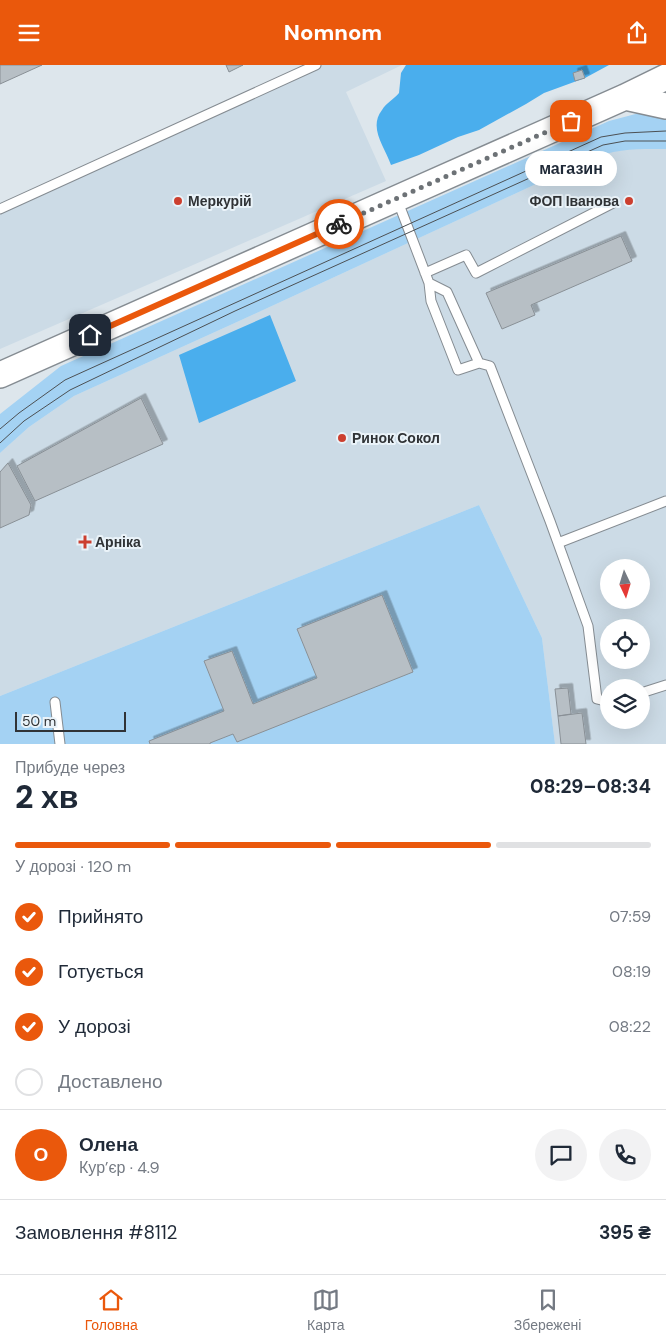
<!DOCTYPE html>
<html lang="uk">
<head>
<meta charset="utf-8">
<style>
	body { margin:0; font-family:"DM Sans",sans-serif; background:#f2f2f3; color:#1f2937; height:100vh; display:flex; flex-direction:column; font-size:19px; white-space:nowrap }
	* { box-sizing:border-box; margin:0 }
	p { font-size:16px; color:#747a83 }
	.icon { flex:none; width:28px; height:28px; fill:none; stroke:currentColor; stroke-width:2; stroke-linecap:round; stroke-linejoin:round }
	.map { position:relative; height:679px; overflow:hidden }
	.drawer { display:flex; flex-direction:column; background:#fff; flex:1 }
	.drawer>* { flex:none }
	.needle { width:32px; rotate:176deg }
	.fabs { position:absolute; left:600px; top:494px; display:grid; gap:10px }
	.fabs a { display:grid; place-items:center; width:50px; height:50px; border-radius:50%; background:#fff; box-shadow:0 5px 20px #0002; font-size:25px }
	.scale { position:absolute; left:15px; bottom:12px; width:111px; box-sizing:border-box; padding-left:5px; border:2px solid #303336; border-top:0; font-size:14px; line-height:18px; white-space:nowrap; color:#303336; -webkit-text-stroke:4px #eaf3f9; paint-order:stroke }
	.pin { position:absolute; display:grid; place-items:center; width:42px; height:42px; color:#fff; margin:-21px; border-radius:10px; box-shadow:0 2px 8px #0006 }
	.courier { position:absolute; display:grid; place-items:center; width:50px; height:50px; margin:-25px; border:4px solid #ea580c; border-radius:50%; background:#fff; color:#222; box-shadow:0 1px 6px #0007 }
	.bubble { position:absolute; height:35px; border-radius:18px; background:#fff; box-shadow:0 5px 20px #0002; font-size:16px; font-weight:800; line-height:35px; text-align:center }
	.overview em { font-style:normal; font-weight:800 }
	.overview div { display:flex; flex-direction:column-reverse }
	.overview { display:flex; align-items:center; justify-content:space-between; height:85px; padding:0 15px }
	h1 { font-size:32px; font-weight:800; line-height:38px }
	.bar { display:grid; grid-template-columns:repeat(4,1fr); gap:8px 5px; align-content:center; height:60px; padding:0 15px }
	.bar i { height:6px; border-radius:4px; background:#e0e1e3 }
	.bar .selected { background:#ea580c }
	.bar p { grid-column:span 4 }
	.line { display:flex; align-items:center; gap:12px; padding:0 15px; border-top:1px solid #e0e1e3 }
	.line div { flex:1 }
	.round { display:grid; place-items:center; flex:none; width:52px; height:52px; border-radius:26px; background:#f2f2f3 }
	ol { padding:0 15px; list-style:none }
	li { display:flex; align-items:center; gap:15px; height:55px }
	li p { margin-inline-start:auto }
	li .icon { padding:5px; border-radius:50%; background:#ea580c; color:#fff; stroke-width:4 }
	li:last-child { color:#747a83 }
	li i { width:28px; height:28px; border:2px solid #e0e1e3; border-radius:50% }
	header { display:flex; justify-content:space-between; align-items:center; height:65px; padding:0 15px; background:#ea580c; color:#fff; font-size:22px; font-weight:800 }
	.menu { display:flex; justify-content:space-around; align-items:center; height:70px; border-top:1px solid #e0e1e3; background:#fff; font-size:14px; color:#747a83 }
	.menu a { display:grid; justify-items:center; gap:2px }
	.menu .selected { color:#ea580c }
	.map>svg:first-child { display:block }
</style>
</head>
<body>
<header><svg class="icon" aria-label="menu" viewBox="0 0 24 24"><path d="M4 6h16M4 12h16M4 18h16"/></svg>Nomnom<svg class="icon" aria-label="share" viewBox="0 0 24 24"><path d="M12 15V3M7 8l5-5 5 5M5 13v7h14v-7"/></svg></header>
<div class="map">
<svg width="666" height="679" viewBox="0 0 666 679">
	<defs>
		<filter id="shadow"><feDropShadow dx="4.5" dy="-4.5" stdDeviation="0" flood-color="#0004"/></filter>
	</defs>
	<rect width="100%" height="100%" fill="#dde6ec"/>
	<path fill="#ccdbe6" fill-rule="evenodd" d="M316,0H402L346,27L386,116L0,284V144Z
		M626,84H666V679H555L542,573L479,440L0,631V388L29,362L74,331L237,257L588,95L605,88ZM609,502H641V535H609ZM609,562H641V595H609ZM609,622H641V655H609Z"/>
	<path fill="#a4d2f3" d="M666,41V84C636,84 617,83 588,95L237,257L74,331L29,362L0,388V349L61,301L609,56Z
		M479,440L542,573L555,679H0V631Z"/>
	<path fill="#4aaeed" d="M406,0H609L585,13L544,28L526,39L479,65L458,72L419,90L391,100C385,82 368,63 382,45C386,38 394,34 399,28L401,8Z
		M270,250L296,316L199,358L179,290Z"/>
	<path fill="#b7bfc5" stroke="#899096" filter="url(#shadow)" d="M0,0H42L0,19Z
		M226,0H243L229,7Z
		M582,5L585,13L575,16L573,8Z
		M621,171L632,196L531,240L535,250L502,264L486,228Z
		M141,333L163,379L35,436L17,401Z
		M8,398L31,440L29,450L0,463V407Z
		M382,530L413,607L237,677L233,669L210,678V679H150L149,676L224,646L204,596L232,586L253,639L317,613L297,564Z
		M568,623L571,649L558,651L555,624Z
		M582,648L586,679H561L558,651Z"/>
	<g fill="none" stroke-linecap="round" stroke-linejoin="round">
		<g stroke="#858c92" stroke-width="11">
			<path id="lane" d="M397,134L429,218L431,236L458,305L479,298L447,227L429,218
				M0,144L316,0
				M425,208L466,190L476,208L613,138
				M479,298L490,301L550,456L588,561L597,634L609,637
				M558,478L666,436
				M641,628L666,620
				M55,637L60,679"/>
		</g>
		<g stroke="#858c92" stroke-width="28">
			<path id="secondary" d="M625,32L666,41
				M0,310L427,120L625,32L666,12"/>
		</g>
		<use href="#lane" stroke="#fff" stroke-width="9"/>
		<use href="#secondary" stroke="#fff" stroke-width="25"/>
		<path stroke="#4c5053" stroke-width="1" d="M0,364L19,348L65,315L601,72L625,68L666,66
			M0,378L24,356L70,325L235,246L585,88L603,80L625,76H666"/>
	</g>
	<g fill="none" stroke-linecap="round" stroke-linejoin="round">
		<path stroke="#6d7276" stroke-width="5" stroke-dasharray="0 9" d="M339,159L571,56"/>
		<path stroke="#ea580c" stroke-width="6" d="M90,270L339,159"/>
	</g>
	<g fill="#cc3f2f" stroke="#eaf3f9" stroke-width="2">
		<circle cx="178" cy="136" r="5"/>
		<circle cx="629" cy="136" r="5"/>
		<circle cx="342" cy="373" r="5"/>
		<path d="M82.5 469.5h5v5h5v5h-5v5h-5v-5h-5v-5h5z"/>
	</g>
	<g text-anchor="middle" stroke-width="4" stroke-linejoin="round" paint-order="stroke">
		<g font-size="14" font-weight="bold" fill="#303336" stroke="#eaf3f9" text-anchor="start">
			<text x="188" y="141">Меркурій</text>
			<text x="619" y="141" text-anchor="end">ФОП Іванова</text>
			<text x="352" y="378">Ринок Сокол</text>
			<text x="95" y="482">Арніка</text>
		</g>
	</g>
</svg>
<div class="fabs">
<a><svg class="needle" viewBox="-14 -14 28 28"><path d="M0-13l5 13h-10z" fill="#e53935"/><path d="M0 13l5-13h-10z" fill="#747a83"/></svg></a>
<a><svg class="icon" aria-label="locate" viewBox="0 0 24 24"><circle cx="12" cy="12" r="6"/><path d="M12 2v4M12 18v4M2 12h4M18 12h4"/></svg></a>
<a><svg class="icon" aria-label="layers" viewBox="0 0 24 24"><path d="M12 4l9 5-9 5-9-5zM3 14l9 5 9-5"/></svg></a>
</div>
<div class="scale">50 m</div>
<div class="pin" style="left:571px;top:56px;background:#ea580c"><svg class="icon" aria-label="bag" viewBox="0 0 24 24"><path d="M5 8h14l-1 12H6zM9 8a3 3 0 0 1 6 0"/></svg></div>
<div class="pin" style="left:90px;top:270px;background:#1f2937"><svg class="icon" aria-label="home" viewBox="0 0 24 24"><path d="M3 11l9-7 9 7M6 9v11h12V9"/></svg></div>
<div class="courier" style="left:339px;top:159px"><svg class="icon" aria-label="bike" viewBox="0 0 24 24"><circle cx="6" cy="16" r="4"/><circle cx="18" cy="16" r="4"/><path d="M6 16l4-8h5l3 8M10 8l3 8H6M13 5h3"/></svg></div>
<div class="bubble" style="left:525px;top:86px;width:92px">магазин</div>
</div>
<section class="drawer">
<div class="overview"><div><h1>2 хв</h1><p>Прибуде через</p></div><em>08:29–08:34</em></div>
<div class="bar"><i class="selected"></i><i class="selected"></i><i class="selected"></i><i></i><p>У дорозі · 120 m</p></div>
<ol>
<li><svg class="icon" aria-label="check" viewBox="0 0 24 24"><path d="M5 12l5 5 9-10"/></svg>Прийнято<p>07:59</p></li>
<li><svg class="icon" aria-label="check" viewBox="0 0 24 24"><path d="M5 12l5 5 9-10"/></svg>Готується<p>08:19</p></li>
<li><svg class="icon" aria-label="check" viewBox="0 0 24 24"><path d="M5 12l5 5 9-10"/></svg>У дорозі<p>08:22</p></li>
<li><i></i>Доставлено</li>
</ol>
<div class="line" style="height:90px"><b class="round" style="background:#ea580c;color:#fff">О</b><div><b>Олена</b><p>Кур’єр · 4.9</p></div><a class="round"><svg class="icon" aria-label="chat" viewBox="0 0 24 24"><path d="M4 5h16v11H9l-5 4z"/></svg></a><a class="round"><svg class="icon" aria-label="phone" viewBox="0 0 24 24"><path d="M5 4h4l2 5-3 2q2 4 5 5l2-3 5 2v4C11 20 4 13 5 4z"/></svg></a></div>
<div class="line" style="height:65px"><div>Замовлення #8112</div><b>395 ₴</b></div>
</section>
<nav class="menu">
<a class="selected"><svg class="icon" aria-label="home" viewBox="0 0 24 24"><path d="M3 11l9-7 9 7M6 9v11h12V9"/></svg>Головна</a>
<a><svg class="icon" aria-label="map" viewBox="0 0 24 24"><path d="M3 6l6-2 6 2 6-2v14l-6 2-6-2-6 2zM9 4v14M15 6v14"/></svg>Карта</a>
<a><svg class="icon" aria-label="saved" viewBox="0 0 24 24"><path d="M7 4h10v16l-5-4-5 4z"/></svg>Збережені</a>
</nav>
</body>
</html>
